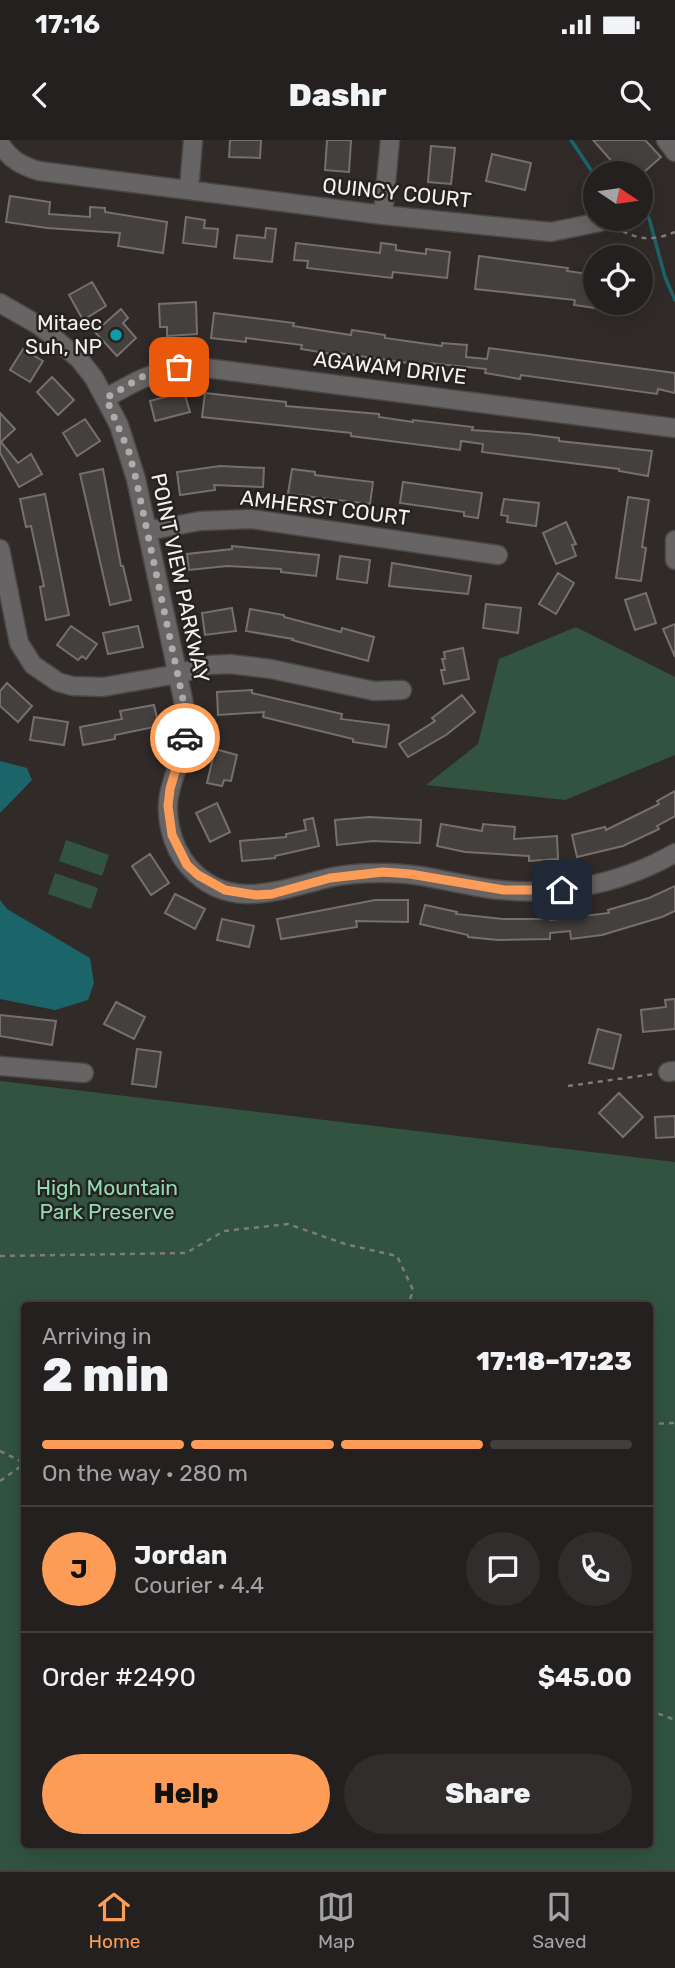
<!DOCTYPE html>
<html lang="en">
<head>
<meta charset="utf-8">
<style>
	body { margin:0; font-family:Rubik,sans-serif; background:#302d2c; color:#f1f3f6; height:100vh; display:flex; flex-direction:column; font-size:26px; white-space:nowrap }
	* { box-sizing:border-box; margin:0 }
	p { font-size:23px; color:#a3a3a4 }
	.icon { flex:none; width:38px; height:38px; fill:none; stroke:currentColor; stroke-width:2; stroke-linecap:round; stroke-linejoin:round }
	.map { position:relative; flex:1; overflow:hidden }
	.sheet { position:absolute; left:21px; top:1162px; width:632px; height:546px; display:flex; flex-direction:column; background:#24201f; border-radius:7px; box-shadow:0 7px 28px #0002,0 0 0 2px #413e3d }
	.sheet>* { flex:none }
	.needle { width:46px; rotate:103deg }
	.buttons { position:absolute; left:583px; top:21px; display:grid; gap:14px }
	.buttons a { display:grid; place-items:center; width:70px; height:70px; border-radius:50%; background:#24201f; box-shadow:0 7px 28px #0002,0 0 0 2px #413e3d; font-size:35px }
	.pin { position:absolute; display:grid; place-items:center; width:60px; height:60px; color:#fff; margin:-30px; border-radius:14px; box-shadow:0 4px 10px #0006 }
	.courier { position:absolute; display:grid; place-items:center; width:70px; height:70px; margin:-35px; border:5px solid #fd9c57; border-radius:50%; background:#fff; color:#222; box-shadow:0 2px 9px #0007 }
	.headline em { font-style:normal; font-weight:800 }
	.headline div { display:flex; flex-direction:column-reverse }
	.headline { display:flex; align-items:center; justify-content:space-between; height:119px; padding:0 21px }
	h1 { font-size:46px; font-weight:800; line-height:52px }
	.bar { display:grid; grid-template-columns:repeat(4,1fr); gap:10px 7px; align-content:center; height:84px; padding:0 21px }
	.bar i { height:9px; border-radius:5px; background:#413e3d }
	.bar .on { background:#fd9c57 }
	.bar p { grid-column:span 4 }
	.line { display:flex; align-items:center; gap:18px; padding:0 21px; border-top:2px solid #413e3d }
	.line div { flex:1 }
	.round { display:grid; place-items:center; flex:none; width:74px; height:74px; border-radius:37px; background:#302d2c }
	.primary-button { display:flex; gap:14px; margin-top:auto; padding:14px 21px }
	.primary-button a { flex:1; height:80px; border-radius:42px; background:#fd9c57; color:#111; font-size:28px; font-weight:800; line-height:80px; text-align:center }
	.primary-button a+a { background:#302d2c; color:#f1f3f6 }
	.status { display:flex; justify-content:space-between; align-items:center; height:49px; padding:0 35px; background:#24201f; direction:ltr }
	.status svg { height:19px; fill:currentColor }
	header { display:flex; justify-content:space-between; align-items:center; height:91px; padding:0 21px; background:#24201f; font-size:32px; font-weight:800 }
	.menu { display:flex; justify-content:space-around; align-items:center; height:98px; border-top:2px solid #413e3d; background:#24201f; font-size:19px; color:#a3a3a4 }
	.menu a { display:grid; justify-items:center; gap:4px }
	.menu .on { color:#fd9c57 }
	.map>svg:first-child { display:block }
</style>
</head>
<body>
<div class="status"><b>17:16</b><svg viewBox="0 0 49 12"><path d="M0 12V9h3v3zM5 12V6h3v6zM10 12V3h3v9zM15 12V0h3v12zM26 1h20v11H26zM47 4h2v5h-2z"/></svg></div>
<header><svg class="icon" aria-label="back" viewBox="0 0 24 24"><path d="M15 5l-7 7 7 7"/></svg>Dashr<svg class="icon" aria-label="search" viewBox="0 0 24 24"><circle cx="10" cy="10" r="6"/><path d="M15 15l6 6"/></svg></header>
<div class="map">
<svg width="675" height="1730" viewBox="0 0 675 1730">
	<rect width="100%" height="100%" fill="#302b29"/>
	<path fill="#315340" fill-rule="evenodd" d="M576,487L675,537V615L565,660L426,645L478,604L499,519Z
		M66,700L109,715L102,736L59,721Z
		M55,733L98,748L91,769L48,754Z
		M0,941L675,1022V1730H0ZM24,1166H649V1704H24Z"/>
	<path fill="#1b646a" d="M0,621L27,628L32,640L0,673Z
		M0,760L7,769L90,818L94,843L88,860L55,870L0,859Z"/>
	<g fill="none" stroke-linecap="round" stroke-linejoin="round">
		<path stroke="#1b646a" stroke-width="3.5" d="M571,0L595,36
			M640,72L649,78L665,137L675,160"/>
	</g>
	<path fill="#44403e" stroke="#75706d" stroke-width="2" d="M230,0H261L260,18L229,17Z
		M327,0H351L349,32L325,30Z
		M593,0H645L661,17L643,33H622Z
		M431,6L455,8L451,44L428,42Z
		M492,14L531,23L525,50L486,41Z
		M10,56L50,62L49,74L90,77V67L105,68V72L167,82L163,113L118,106L120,93L47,88L6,82Z
		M186,77L205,80L204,88L218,89L216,107L183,103Z
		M266,88L276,89L272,122L234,118L237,95L265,98Z
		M296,103L380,113L381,103L396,105V110L426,114V109L450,112L447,138L393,132L392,138L307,128L308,121L294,120Z
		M479,116L568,128L567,131L595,135V168L574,165L575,160L475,149Z
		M92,142L106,166L83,180L69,155Z
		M196,162L197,194L167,196V187H160L159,164Z
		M121,169L128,178L123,183L136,198L117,216L95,192Z
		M214,173L294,183L293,186L351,195L352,190L385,195V198L442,206V203L467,205L466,217L487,219L489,208L675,233V253L658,249L657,254L521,235L520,239L485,233L486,229L430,223L429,226L338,213V215L301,209L302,205L246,198V202L211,198Z
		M23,209L43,221L30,242L10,230Z
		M52,237L74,260L58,275L37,252Z
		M184,252L190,272L155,281L150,261Z
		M205,253L286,262V266L379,274V277L413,282V280L473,287L472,290L528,294L559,298V301L652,311L648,336L619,331V329L482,312L483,304L461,301L460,310L351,296V293L202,277Z
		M0,273L15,289L1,302L18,323L31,314L42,334L19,347L0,313Z
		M85,279L100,301L77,316L63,293Z
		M220,326L264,328L263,347L214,345L215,350L180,355L177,332Z
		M103,329L121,426H123L131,460L110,465L80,334Z
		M292,329L315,332V335L373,342L370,364L288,354Z
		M403,342L482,353L478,378L464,376V372L400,363Z
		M45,354L69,475L46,480L40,447L44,446L31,386L26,387L20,359Z
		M628,357L649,360L642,407L646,408L641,441L616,438Z
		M504,359L539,363L536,386L507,382L508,376L501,375Z
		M566,382L576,404L572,405L576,416L556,424L543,393Z
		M232,406L319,415L316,436L281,432V429L227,426L189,430L187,414L232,409Z
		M340,416L370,420L367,443L337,439Z
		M392,423L471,436L468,454L389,446Z
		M558,433L574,443L556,474L539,464Z
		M646,453L656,483L635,490L625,460Z
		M486,464L521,468L518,493L483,488Z
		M232,468L236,491L205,495L202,473Z
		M250,469L284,475V477L341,492L342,488L374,497L368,521L292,500L293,499L246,491Z
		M675,484V517L663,489Z
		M71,486L97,504L86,519L82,516L78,520L57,505Z
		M138,486L143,507L108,514L103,493Z
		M463,508L469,539L444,544L441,530H445L442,519H445L444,512Z
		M7,543L32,566L18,582L0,566V551Z
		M252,550V553L342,574L341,579L389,585L386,607L353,602V599L263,577L264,572L218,575L217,552Z
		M462,555L475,572L446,595L408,617L399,604L435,581L432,578Z
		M154,565L159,586L115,595V599L83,605L80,587L122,579L120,571Z
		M34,577L68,582L64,605L30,600Z
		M215,609L237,615L231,641L224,640L222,646L207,643Z
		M675,651V676L657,686L659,689L623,706L577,717L572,695L605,687L606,690L659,664L657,661Z
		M217,663L230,692L210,702L196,673Z
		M369,677L421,680L420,703L373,701L337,705L335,680Z
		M313,678L319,706L275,716V718L242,721L240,701L286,697V694L306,690L304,680Z
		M441,684L482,691L483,684L515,687L514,699L557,696L558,719L529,721V716L465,712L437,706Z
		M150,714L169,743L151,755L132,726Z
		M675,746V771L662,777L602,795L571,799L570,791L550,793V799L498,800L468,797V795L420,784L425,765L457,772L456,774L503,779H550V780L609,773L608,770L649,758Z
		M175,754L205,769L195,789L165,773Z
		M375,760H408V782L356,781L357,787L281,799L277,779Z
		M222,779L254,786L249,807L217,800Z
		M675,859V889L643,892L641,870L666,867L665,860Z
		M116,862L145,877L134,899L104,884Z
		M0,875L56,881L52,905L0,896Z
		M598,889L621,895L613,929L589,923Z
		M137,909L161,912L156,947L132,944Z
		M619,953L643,977L623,997L599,973Z
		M675,976V997L656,998L655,977Z"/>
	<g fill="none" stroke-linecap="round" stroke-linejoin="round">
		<g stroke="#4b4745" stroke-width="21">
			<path id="minor" d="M666,0L675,12
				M0,3C9,19 22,26 39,31L383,75L551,92L600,82
				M189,50L193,0
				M383,75L390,0
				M0,163L40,186L79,219L94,238L119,285L136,339L184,564C186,580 186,596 182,612C179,624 174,635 171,647C163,673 171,706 189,727C229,772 279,750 328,738C345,734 363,733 380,733C418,732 454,744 491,749C555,757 619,745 675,713
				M106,258C139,239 159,228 198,227L675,288
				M147,391L200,381L251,379L498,415
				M675,400V420
				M0,409L19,503L33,525L58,542L72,546L103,547L178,534L209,525L230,524L271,529L374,551L402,550
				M0,926L84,933
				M668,932L675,931"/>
		</g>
		<path stroke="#7f7b79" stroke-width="2.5" stroke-dasharray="5 5" stroke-linecap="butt" d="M614,86C636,100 651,102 675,92
			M568,946L654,934
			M0,1116L186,1113L224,1091L288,1084L345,1104L397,1116L413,1150L408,1166
			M649,1284L675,1283
			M0,1311L24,1323
			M0,1341L24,1324
			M649,1570L675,1580"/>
		<use href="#minor" stroke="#666464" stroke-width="18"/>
	</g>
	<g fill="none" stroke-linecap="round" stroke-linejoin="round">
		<path stroke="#afacaa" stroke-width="7" stroke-dasharray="0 12.6" d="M179,227L142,237L106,258L129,312L136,339L184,564L185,598"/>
		<path stroke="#fd9c57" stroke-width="9" d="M185,598L170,649L168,666L172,695L187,725L198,735L225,750L256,755L272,754L330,738L383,732L410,734L504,750H562"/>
	</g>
	<circle fill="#0f9aa8" stroke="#262220" stroke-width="2.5" cx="116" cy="195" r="7"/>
	<g text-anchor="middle" stroke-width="5" stroke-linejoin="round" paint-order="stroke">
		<g font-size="21" fill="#f4f1f0" stroke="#262220">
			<text transform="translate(397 53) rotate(6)" y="7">QUINCY COURT</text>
			<text transform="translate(390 228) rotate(7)" y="7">AGAWAM DRIVE</text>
			<text transform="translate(325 368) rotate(7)" y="7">AMHERST COURT</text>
			<text transform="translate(180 438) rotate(78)" y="7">POINT VIEW PARKWAY</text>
		</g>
		<g font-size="21" fill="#f4f1f0" stroke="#262220" text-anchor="end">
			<text x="102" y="190">Mitaec<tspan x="102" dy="24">Suh, NP</tspan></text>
		</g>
		<g font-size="21" fill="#8fdcaf" stroke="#262220">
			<text x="107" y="1055">High Mountain<tspan x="107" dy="24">Park Preserve</tspan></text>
		</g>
	</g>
</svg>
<div class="buttons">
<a><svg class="needle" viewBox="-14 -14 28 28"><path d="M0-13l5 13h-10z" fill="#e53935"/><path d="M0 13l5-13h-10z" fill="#a3a3a4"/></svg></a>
<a><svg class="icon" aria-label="locate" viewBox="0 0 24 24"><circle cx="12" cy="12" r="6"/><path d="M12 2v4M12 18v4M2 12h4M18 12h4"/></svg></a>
</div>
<div class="pin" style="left:179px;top:227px;background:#ea580c"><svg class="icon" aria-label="bag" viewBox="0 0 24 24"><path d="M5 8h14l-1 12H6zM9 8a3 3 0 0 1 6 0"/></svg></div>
<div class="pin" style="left:562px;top:750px;background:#1f2937"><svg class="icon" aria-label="home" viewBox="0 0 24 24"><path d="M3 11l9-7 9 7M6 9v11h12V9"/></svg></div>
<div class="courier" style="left:185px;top:598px"><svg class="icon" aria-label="car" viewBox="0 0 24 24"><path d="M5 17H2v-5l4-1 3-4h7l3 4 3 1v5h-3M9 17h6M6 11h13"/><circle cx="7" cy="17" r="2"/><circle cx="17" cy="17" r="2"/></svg></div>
<section class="sheet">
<div class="headline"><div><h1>2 min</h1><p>Arriving in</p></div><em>17:18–17:23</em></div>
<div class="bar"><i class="on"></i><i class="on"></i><i class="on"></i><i></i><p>On the way · 280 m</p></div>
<div class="line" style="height:126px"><b class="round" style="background:#fd9c57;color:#111">J</b><div><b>Jordan</b><p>Courier · 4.4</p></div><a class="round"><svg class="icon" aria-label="chat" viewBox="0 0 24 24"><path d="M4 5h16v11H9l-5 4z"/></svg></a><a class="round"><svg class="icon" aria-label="phone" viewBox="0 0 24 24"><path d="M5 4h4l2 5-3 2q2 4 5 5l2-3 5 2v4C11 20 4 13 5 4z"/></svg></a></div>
<div class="line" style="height:91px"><div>Order #2490</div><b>$45.00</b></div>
<div class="primary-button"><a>Help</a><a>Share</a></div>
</section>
</div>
<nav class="menu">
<a class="on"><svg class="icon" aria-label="home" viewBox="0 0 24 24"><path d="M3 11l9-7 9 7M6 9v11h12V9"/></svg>Home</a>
<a><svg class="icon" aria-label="map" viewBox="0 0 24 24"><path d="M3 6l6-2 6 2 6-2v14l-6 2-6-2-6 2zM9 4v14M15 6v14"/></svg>Map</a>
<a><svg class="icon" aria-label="saved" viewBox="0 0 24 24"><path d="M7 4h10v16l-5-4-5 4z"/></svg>Saved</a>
</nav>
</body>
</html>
